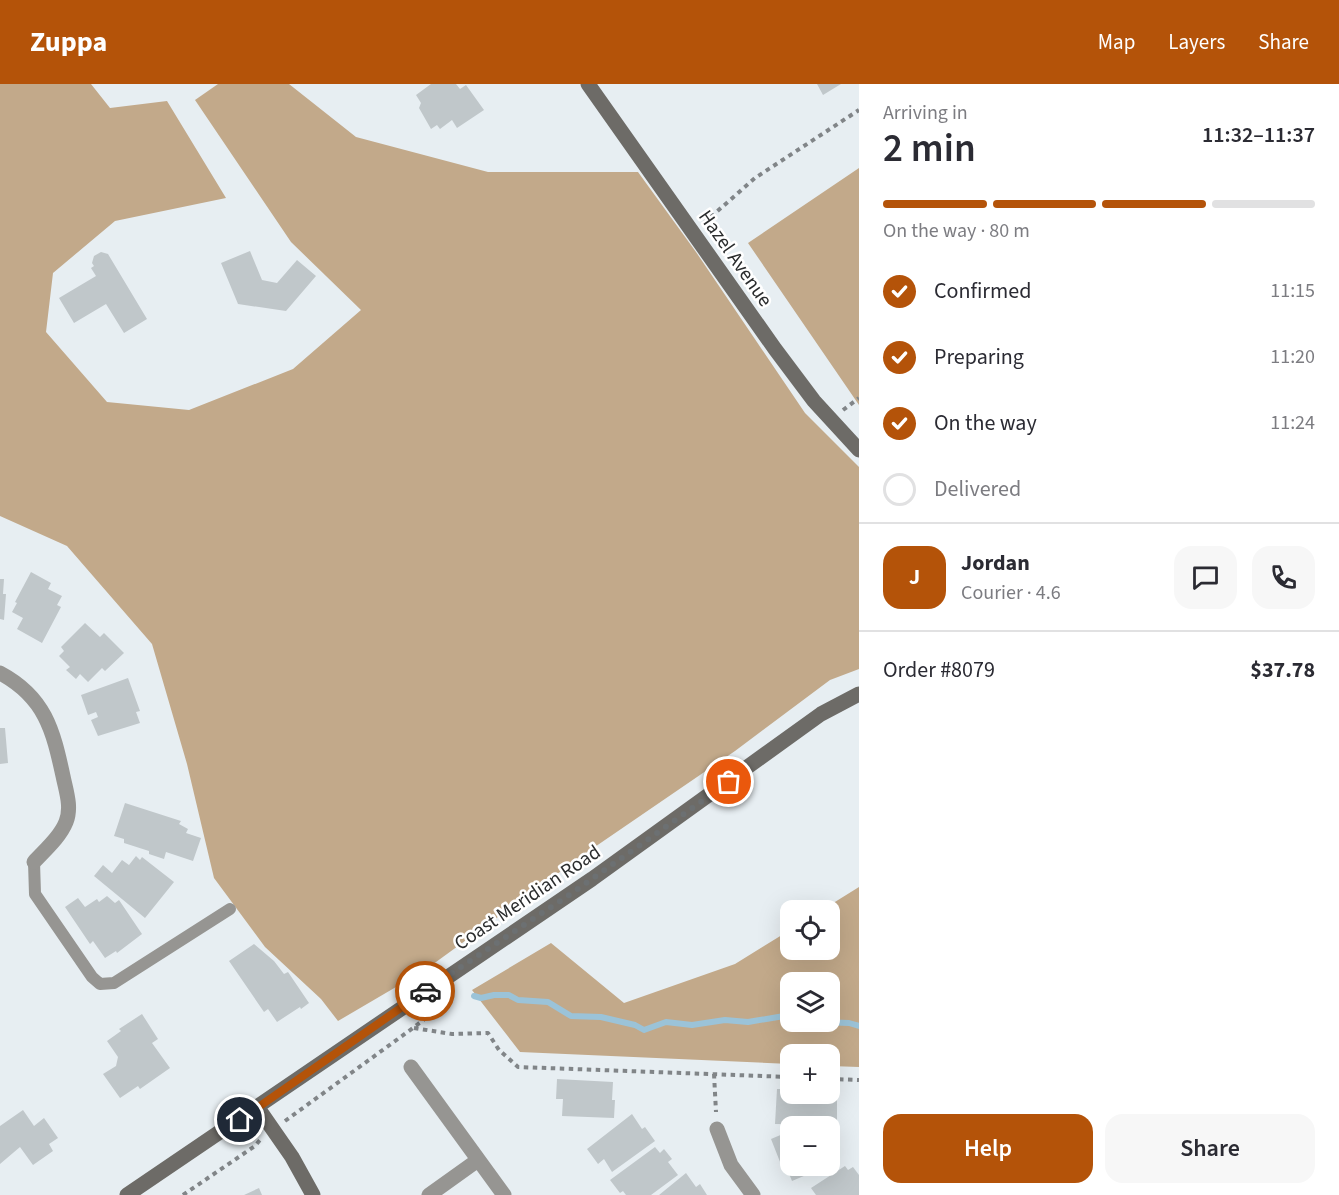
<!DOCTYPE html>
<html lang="en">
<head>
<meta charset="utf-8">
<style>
	body { margin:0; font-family:"Source Sans 3",sans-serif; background:#f7f7f7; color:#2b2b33; height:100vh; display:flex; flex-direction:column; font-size:22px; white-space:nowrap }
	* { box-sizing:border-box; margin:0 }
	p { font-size:20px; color:#7c7c81 }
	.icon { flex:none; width:33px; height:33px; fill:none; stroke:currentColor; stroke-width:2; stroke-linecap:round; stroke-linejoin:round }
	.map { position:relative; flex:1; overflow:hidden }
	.panel { display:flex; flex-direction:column; background:#fff; width:480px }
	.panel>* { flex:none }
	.buttons { position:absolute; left:780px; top:816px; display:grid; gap:12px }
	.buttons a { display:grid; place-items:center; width:60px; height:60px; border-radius:12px; background:#fff; box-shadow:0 6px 24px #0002; font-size:30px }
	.pin { position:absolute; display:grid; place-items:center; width:51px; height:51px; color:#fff; margin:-26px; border:3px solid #fff; border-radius:50%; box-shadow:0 2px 6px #0007 }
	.courier { position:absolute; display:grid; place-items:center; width:60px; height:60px; margin:-30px; border:4px solid #b45309; border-radius:50%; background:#fff; color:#222; box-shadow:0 2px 8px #0007 }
	.summary em { font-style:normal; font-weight:600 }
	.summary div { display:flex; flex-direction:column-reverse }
	.summary { display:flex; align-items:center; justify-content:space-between; height:102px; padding:0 24px }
	h1 { font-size:39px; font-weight:600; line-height:45px }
	.bar { display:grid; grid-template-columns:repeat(4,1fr); gap:9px 6px; align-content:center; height:72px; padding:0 24px }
	.bar i { height:8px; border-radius:4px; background:#e1e1e2 }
	.bar .current { background:#b45309 }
	.bar p { grid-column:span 4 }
	.line { display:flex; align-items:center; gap:15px; padding:0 24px; border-top:2px solid #e1e1e2 }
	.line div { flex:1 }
	.round { display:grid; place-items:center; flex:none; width:63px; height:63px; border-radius:18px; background:#f7f7f7 }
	ol { padding:0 24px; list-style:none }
	li { display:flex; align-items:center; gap:18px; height:66px }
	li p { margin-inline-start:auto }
	li .icon { padding:6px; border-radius:50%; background:#b45309; color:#fff; stroke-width:4 }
	li:last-child { color:#7c7c81 }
	li i { width:33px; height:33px; border:3px solid #e1e1e2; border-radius:50% }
	.primary-button { display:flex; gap:12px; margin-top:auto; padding:12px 24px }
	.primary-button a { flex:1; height:69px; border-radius:18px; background:#b45309; color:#fff; font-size:24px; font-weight:600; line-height:69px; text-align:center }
	.primary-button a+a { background:#f7f7f7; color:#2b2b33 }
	header { display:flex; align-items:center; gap:36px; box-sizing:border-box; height:84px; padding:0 30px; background:#b45309; color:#fff }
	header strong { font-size:28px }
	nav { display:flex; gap:33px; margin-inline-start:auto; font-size:21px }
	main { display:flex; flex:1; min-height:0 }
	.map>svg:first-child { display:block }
</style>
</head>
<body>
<header>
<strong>Zuppa</strong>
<nav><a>Map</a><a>Layers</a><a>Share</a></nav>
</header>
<main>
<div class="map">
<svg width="859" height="1111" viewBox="0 0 859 1111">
	<rect width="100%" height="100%" fill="#e7eef2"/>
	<path fill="#c2a98a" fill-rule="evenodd" d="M0,0H91L110,24L167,17L226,114L115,137L53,189L46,248L107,318L189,326L293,285L361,226L291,158L195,16L218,0H289L356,53L488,88H638L696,168L805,329L859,383V585L830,596L735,667L586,769L425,886L338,937L321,915L265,863L214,794L187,680L152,560L67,462L0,432Z
		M859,84V321L748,159Z
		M859,803V983L830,982V970H790V980L520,968L472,906L551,859L624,919L735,880L790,846V866H830V826H822ZM830,898V938H790V898Z"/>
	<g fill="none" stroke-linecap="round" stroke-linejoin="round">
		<path stroke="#9bc3d8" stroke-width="6" d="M474,912L481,914L494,911H509L518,916L548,918L571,932L601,933L635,941L644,946L666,938L692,941L725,936L748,938L784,932L790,933
			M821,938L849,939L859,942"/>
	</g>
	<path fill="#c0c7ca" d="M431,0H456L460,5L466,1L484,26L457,44L452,36L440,45L437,41L431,45L419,24L421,19L416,11Z
		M817,0H841L823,11Z
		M250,167L262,196L277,199L297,176L316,192L286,227L238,220L221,179Z
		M101,168L108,170L147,235L124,249L106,220L74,239L59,214L96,192L91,184L94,182L92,179L94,172Z
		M31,488L51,499L48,505L62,512L57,521L61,523L42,559L17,545L23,534L12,528L17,519L15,518Z
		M0,495H4L3,510H6L4,536L0,535Z
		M85,539L100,553L104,549L124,569L105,587L102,584L88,598L80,590L76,595L66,586L70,583L59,572L64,567L61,563Z
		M128,594L140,627L136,628L140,639L98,652L91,636L98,633L96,628L88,631L81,611Z
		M0,644H5L8,679L0,680Z
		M125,719L181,737L179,740L188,745L186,749L201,754L193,777L166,768L164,775L149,770V767L124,759V755L114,752Z
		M136,772L140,776L142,773L174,798L145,834L94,792L103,781L112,789L122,776L129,781Z
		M107,812L115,819L119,816L142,850L117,869L116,867L105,874L93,857L90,860L65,823L78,814L85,823L97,815L99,818Z
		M254,860L274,877L284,890L288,888L309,919L301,925L300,923L277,938L268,925L264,928L229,877Z
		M142,930L158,955L152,959L170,984L140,1005L138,1002L120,1014L103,990L116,982L118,973L107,957L121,947L119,945Z
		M557,995L613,998L612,1016H615L614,1034L562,1032L563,1015H556Z
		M777,1005H790V1010H828V1016H837V1041L775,1040Z
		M23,1026L34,1042L44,1034L58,1054L49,1060L53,1067L33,1081L20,1063L0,1080V1042Z
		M632,1030L642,1045L645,1043L655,1057L612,1088L604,1075L598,1080L587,1065Z
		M790,1047V1082H825V1083L792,1097L788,1087L784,1088L771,1055Z
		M655,1063L660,1069L664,1065L672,1075L668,1078L678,1091L651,1111H626L623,1107L620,1109L610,1096Z
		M845,1082L848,1086L853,1083L859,1091V1111H816L811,1104Z
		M686,1089L696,1103L700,1100L707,1111H659Z
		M259,1104L262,1111H244Z"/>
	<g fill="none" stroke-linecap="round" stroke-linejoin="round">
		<path stroke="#818588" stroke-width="4" stroke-dasharray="4.5 4.5" stroke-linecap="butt" d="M704,139L755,94L859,26
			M843,326L859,314
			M414,944L452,950L488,949L499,966L518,983L790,993
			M714,990L716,1028
			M830,995L859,996
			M285,1037L413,944L439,924L444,917
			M183,1111L255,1062L260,1056"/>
		<path stroke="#969592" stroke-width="12" d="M34,778L35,810L92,893L100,900L114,899L230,825"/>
		<path stroke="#969592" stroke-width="15" d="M0,589C45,613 53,646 63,692C66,707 72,723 66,738C60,753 45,766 34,778
			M411,983L504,1111
			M717,1045L731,1081L753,1111
			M429,1111L478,1076"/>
		<path stroke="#6d6b67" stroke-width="15" d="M588,0L775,265L814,317L859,366
			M258,1024L292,1073L313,1111
			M127,1111L592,795L821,630L859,610"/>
	</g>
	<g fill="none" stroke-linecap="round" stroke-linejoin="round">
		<path stroke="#6c7072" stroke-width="6" stroke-dasharray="0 10.8" d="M425,907L575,807L729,698"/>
		<path stroke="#b45309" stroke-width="8" d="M240,1036L425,907"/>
	</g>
	<g text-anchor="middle" stroke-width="5" stroke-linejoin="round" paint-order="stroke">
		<g font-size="20" fill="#2a2c2d" stroke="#fff">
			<text transform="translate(736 174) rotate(55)" y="7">Hazel Avenue</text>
			<text transform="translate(527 813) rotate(-34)" y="7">Coast Meridian Road</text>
		</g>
	</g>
</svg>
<div class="buttons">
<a><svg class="icon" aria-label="locate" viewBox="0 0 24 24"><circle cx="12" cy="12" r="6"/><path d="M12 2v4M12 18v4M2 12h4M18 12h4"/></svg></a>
<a><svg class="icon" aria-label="layers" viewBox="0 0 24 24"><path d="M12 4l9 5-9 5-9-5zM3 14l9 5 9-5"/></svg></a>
<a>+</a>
<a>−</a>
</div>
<div class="pin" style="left:729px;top:698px;background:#ea580c"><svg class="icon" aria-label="bag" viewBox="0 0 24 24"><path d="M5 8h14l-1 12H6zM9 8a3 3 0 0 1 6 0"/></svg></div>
<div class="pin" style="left:240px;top:1036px;background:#1f2937"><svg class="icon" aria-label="home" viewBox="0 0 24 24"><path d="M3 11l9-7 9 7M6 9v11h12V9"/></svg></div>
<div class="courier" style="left:425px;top:907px"><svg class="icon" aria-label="car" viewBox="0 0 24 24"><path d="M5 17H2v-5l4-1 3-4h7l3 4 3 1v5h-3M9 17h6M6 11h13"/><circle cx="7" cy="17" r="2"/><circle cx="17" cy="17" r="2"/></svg></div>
</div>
<section class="panel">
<div class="summary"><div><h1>2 min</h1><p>Arriving in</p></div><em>11:32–11:37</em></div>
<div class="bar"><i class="current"></i><i class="current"></i><i class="current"></i><i></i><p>On the way · 80 m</p></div>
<ol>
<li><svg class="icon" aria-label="check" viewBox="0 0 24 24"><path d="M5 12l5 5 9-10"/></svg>Confirmed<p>11:15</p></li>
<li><svg class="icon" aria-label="check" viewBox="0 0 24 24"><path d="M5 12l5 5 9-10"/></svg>Preparing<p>11:20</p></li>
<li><svg class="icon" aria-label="check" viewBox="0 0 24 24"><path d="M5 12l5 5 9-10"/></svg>On the way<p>11:24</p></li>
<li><i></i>Delivered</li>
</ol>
<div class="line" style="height:108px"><b class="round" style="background:#b45309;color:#fff">J</b><div><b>Jordan</b><p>Courier · 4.6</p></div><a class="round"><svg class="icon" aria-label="chat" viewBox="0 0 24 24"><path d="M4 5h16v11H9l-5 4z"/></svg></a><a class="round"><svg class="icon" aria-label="phone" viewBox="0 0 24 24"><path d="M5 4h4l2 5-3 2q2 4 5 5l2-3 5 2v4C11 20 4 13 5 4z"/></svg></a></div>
<div class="line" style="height:78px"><div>Order #8079</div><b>$37.78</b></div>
<div class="primary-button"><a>Help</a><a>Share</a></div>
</section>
</main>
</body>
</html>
